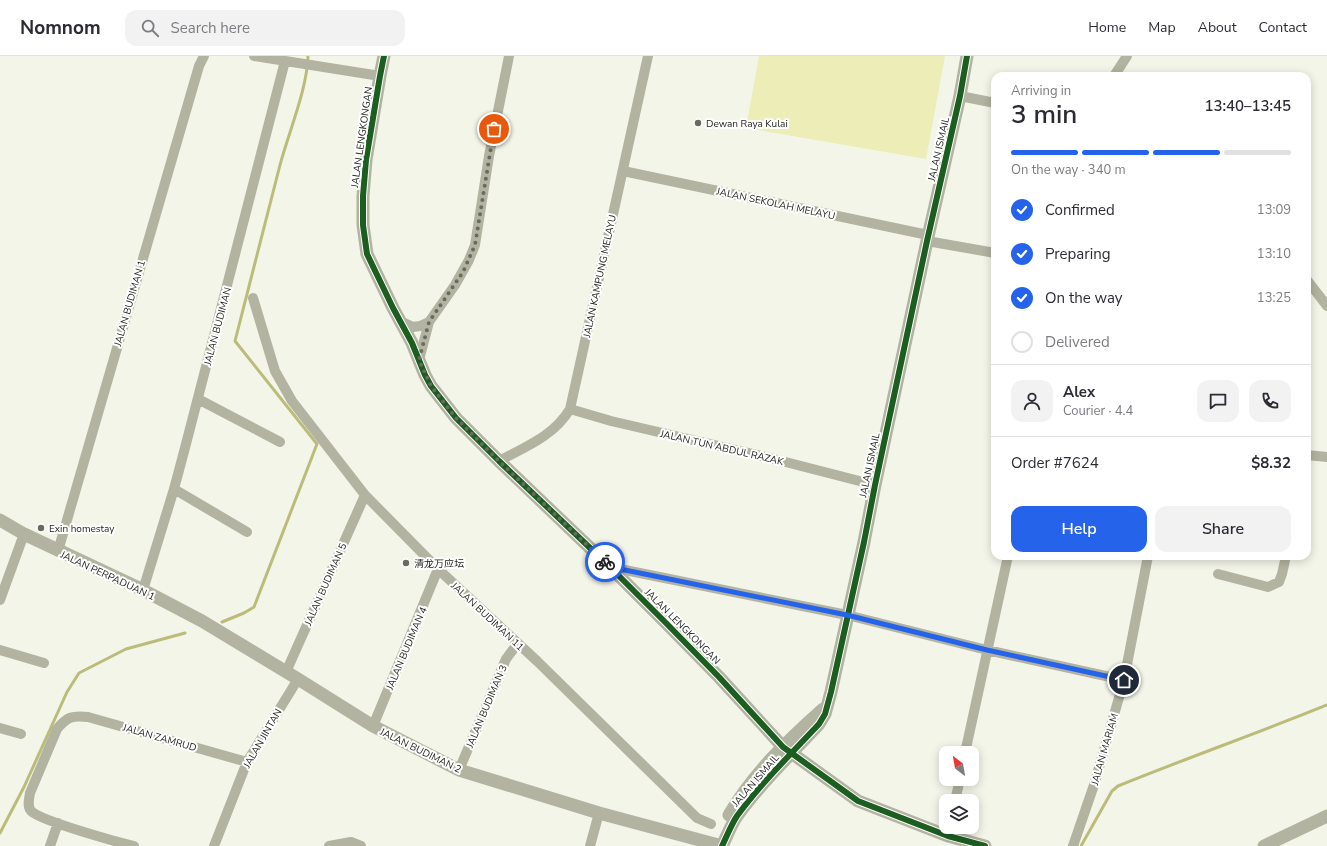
<!DOCTYPE html>
<html lang="en">
<head>
<meta charset="utf-8">
<style>
	body { margin:0; font-family:"Nunito Sans","Noto Sans SC",sans-serif; background:#f2f2f3; color:#2b2b33; height:100vh; display:flex; flex-direction:column; font-size:15px; white-space:nowrap }
	* { box-sizing:border-box; margin:0 }
	p { font-size:13px; color:#7c7c81 }
	.icon { flex:none; width:22px; height:22px; fill:none; stroke:currentColor; stroke-width:2; stroke-linecap:round; stroke-linejoin:round }
	.map { position:relative; flex:1; overflow:hidden }
	.side { position:absolute; left:991px; top:16px; width:320px; height:488px; display:flex; flex-direction:column; background:#fff; border-radius:12px; box-shadow:0 2px 10px #0003 }
	.side>* { flex:none }
	.needle { width:26px; rotate:329deg }
	.fabs { position:absolute; left:939px; top:690px; display:grid; gap:8px }
	.fabs a { display:grid; place-items:center; width:40px; height:40px; border-radius:8px; background:#fff; box-shadow:0 2px 10px #0003; font-size:20px }
	.pin { position:absolute; display:grid; place-items:center; width:34px; height:34px; color:#fff; margin:-17px; border:2px solid #fff; border-radius:50%; box-shadow:0 1px 4px #0007 }
	.courier { position:absolute; display:grid; place-items:center; width:40px; height:40px; margin:-20px; border:3px solid #2563eb; border-radius:50%; background:#fff; color:#222; box-shadow:0 1px 5px #0007 }
	.overview em { font-style:normal; font-weight:600 }
	.overview div { display:flex; flex-direction:column-reverse }
	.overview { display:flex; align-items:center; justify-content:space-between; height:68px; padding:0 20px }
	h1 { font-size:26px; font-weight:600; line-height:30px }
	.bar { display:grid; grid-template-columns:repeat(4,1fr); gap:6px 4px; align-content:center; height:48px; padding:0 20px }
	.bar i { height:5px; border-radius:3px; background:#e1e1e2 }
	.bar .active { background:#2563eb }
	.bar p { grid-column:span 4 }
	.line { display:flex; align-items:center; gap:10px; padding:0 20px; border-top:1px solid #e1e1e2 }
	.line div { flex:1 }
	.round { display:grid; place-items:center; flex:none; width:42px; height:42px; border-radius:12px; background:#f2f2f3 }
	ol { padding:0 20px; list-style:none }
	li { display:flex; align-items:center; gap:12px; height:44px }
	li p { margin-inline-start:auto }
	li .icon { padding:4px; border-radius:50%; background:#2563eb; color:#fff; stroke-width:4 }
	li:last-child { color:#7c7c81 }
	li i { width:22px; height:22px; border:2px solid #e1e1e2; border-radius:50% }
	.button { display:flex; gap:8px; margin-top:auto; padding:8px 20px }
	.button a { flex:1; height:46px; border-radius:12px; background:#2563eb; color:#fff; font-size:16px; font-weight:600; line-height:46px; text-align:center }
	.button a+a { background:#f2f2f3; color:#2b2b33 }
	header { display:flex; align-items:center; gap:24px; box-sizing:border-box; height:56px; padding:0 20px; background:#fff; border-bottom:1px solid #e1e1e2 }
	header strong { font-size:19px }
	nav { display:flex; gap:22px; margin-inline-start:auto; font-size:14px }
	.search { width:280px; height:36px; background:#f2f2f3; display:flex; align-items:center; gap:10px; box-sizing:border-box; padding:0 14px; border-radius:12px; color:#7c7c81; font-size:15px }
	.map>svg:first-child { display:block }
</style>
</head>
<body>
<header>
<strong>Nomnom</strong>
<div class="search"><svg class="icon" aria-label="search" viewBox="0 0 24 24"><circle cx="10" cy="10" r="6"/><path d="M15 15l6 6"/></svg>Search here</div>
<nav><a>Home</a><a>Map</a><a>About</a><a>Contact</a></nav>
</header>
<div class="map">
<svg width="1327" height="790" viewBox="0 0 1327 790">
	<rect width="100%" height="100%" fill="#f4f5e9"/>
	<path fill="#ecedb7" d="M759,0H945L926,103L746,72Z"/>
	<g fill="none" stroke-linecap="round" stroke-linejoin="round">
		<path stroke="#bbbc7a" stroke-width="3" d="M222,566L244,557L254,551L317,388L235,285C250,226 265,167 280,109C289,75 307,34 308,0
			M0,777L24,731L67,636L79,617L126,593L185,577
			M1081,790L1112,735L1118,730C1187,702 1258,677 1327,649"/>
		<path stroke="#b3b3a1" stroke-width="10" d="M254,0L380,20
			M1114,20L1127,0
			M960,40L995,47
			M623,115L928,179
			M927,185L995,197
			M1307,224L1327,250
			M253,242L275,315L292,345L365,439L438,513L537,605L697,762L711,768
			M400,265L413,271L420,270L429,266L455,229L469,204L475,189L489,100L509,0
			M419,304L429,266
			M198,343L280,386
			M570,353L611,365L770,402L875,429
			M1307,399L1327,401
			M499,405C525,391 554,380 570,353L648,0
			M174,433L247,476
			M58,495L199,10L204,0
			M610,511L847,559L987,594L1124,624
			M1218,518L1268,531L1279,526L1282,518L1286,500
			M143,534L174,433L186,388L285,5
			M0,544L24,478
			M0,594L44,607
			M286,616L365,439
			M373,670L438,513
			M0,672L21,678
			M965,697L1008,500
			M459,714L506,603L518,587
			M955,745L960,723
			M50,790L58,767
			M134,790C117,786 41,765 31,755C27,750 29,743 30,737L57,673C67,661 72,659 88,661L247,706
			M214,790L247,706L298,623
			M329,790L351,786L361,790
			M590,790L599,757
			M1073,790L1094,729L1124,624L1148,500"/>
		<path stroke="#b3b3a1" stroke-width="13" d="M384,0L380,20L366,104L363,140V169L367,198L393,252L412,287L425,319L431,330L456,362L499,405L610,511L666,567L719,621L783,691L858,745L948,780L985,790
			M0,464L24,478L143,534L202,565L298,623L373,670L459,714L599,757L722,790
			M729,759C753,718 788,684 823,653
			M722,790C727,780 731,769 737,760C761,727 791,698 819,668L825,658L831,636L864,486L875,429L927,185L960,40L967,0
			M1264,790L1327,760"/>
		<g stroke="#fff" stroke-width="8">
			<path id="cycleway" d="M384,0L380,20L366,104L363,140V169L367,198L393,252L412,287L425,319L431,330L456,362L499,405L610,511L666,567L719,621L783,691L858,745L948,780L985,790
				M722,790C727,780 731,769 737,760C761,727 791,698 819,668L825,658L831,636L864,486L875,429L927,185L960,40L967,0"/>
		</g>
		<use href="#cycleway" stroke="#1b5e20" stroke-width="6"/>
	</g>
	<g fill="none" stroke-linecap="round" stroke-linejoin="round">
		<path stroke="#696a60" stroke-width="4" stroke-dasharray="0 7.2" d="M494,73L475,189L463,216L429,266L419,304L431,330L456,362L499,405L605,506"/>
		<path stroke="#2563eb" stroke-width="5" d="M605,506L610,511L847,559L987,594L1124,624"/>
	</g>
	<g fill="#696a60" stroke="#fff" stroke-width="1.5">
		<circle cx="698" cy="67" r="4"/>
		<circle cx="41" cy="472" r="4"/>
		<circle cx="406" cy="507" r="4"/>
	</g>
	<g text-anchor="middle" stroke-width="4" stroke-linejoin="round" paint-order="stroke">
		<g font-size="10" fill="#1e1f17" stroke="#fff" text-anchor="start">
			<text x="706" y="71">Dewan Raya Kulai</text>
			<text x="49" y="476">Exin homestay</text>
			<text x="414" y="511">清龙万应坛</text>
		</g>
		<g font-size="10" fill="#1e1f17" stroke="#fff">
			<text transform="translate(361 81) rotate(-82)" y="4">JALAN LENGKONGAN</text>
			<text transform="translate(938 93) rotate(-77)" y="4">JALAN ISMAIL</text>
			<text transform="translate(776 147) rotate(12)" y="4">JALAN SEKOLAH MELAYU</text>
			<text transform="translate(599 220) rotate(-78)" y="4">JALAN KAMPUNG MELAYU</text>
			<text transform="translate(129 247) rotate(-74)" y="4">JALAN BUDIMAN 1</text>
			<text transform="translate(217 270) rotate(-75)" y="4">JALAN BUDIMAN</text>
			<text transform="translate(722 391) rotate(13)" y="4">JALAN TUN ABDUL RAZAK</text>
			<text transform="translate(869 409) rotate(-78)" y="4">JALAN ISMAIL</text>
			<text transform="translate(108 519) rotate(25)" y="4">JALAN PERPADUAN 1</text>
			<text transform="translate(325 528) rotate(-66)" y="4">JALAN BUDIMAN 5</text>
			<text transform="translate(488 560) rotate(43)" y="4">JALAN BUDIMAN 11</text>
			<text transform="translate(683 570) rotate(45)" y="4">JALAN LENGKONGAN</text>
			<text transform="translate(406 592) rotate(-67)" y="4">JALAN BUDIMAN 4</text>
			<text transform="translate(486 650) rotate(-67)" y="4">JALAN BUDIMAN 3</text>
			<text transform="translate(160 681) rotate(16)" y="4">JALAN ZAMRUD</text>
			<text transform="translate(262 682) rotate(-60)" y="4">JALAN JINTAN</text>
			<text transform="translate(1104 693) rotate(-74)" y="4">JALAN MARIAM</text>
			<text transform="translate(421 694) rotate(26)" y="4">JALAN BUDIMAN 2</text>
			<text transform="translate(755 724) rotate(-49)" y="4">JALAN ISMAIL</text>
		</g>
	</g>
</svg>
<div class="fabs">
<a><svg class="needle" viewBox="-14 -14 28 28"><path d="M0-13l5 13h-10z" fill="#e53935"/><path d="M0 13l5-13h-10z" fill="#7c7c81"/></svg></a>
<a><svg class="icon" aria-label="layers" viewBox="0 0 24 24"><path d="M12 4l9 5-9 5-9-5zM3 14l9 5 9-5"/></svg></a>
</div>
<div class="pin" style="left:494px;top:73px;background:#ea580c"><svg class="icon" aria-label="bag" viewBox="0 0 24 24"><path d="M5 8h14l-1 12H6zM9 8a3 3 0 0 1 6 0"/></svg></div>
<div class="pin" style="left:1124px;top:624px;background:#1f2937"><svg class="icon" aria-label="home" viewBox="0 0 24 24"><path d="M3 11l9-7 9 7M6 9v11h12V9"/></svg></div>
<div class="courier" style="left:605px;top:506px"><svg class="icon" aria-label="bike" viewBox="0 0 24 24"><circle cx="6" cy="16" r="4"/><circle cx="18" cy="16" r="4"/><path d="M6 16l4-8h5l3 8M10 8l3 8H6M13 5h3"/></svg></div>
<section class="side">
<div class="overview"><div><h1>3 min</h1><p>Arriving in</p></div><em>13:40–13:45</em></div>
<div class="bar"><i class="active"></i><i class="active"></i><i class="active"></i><i></i><p>On the way · 340 m</p></div>
<ol>
<li><svg class="icon" aria-label="check" viewBox="0 0 24 24"><path d="M5 12l5 5 9-10"/></svg>Confirmed<p>13:09</p></li>
<li><svg class="icon" aria-label="check" viewBox="0 0 24 24"><path d="M5 12l5 5 9-10"/></svg>Preparing<p>13:10</p></li>
<li><svg class="icon" aria-label="check" viewBox="0 0 24 24"><path d="M5 12l5 5 9-10"/></svg>On the way<p>13:25</p></li>
<li><i></i>Delivered</li>
</ol>
<div class="line" style="height:72px"><a class="round"><svg class="icon" aria-label="person" viewBox="0 0 24 24"><circle cx="12" cy="8" r="4"/><path d="M4 21q1-7 8-7t8 7"/></svg></a><div><b>Alex</b><p>Courier · 4.4</p></div><a class="round"><svg class="icon" aria-label="chat" viewBox="0 0 24 24"><path d="M4 5h16v11H9l-5 4z"/></svg></a><a class="round"><svg class="icon" aria-label="phone" viewBox="0 0 24 24"><path d="M5 4h4l2 5-3 2q2 4 5 5l2-3 5 2v4C11 20 4 13 5 4z"/></svg></a></div>
<div class="line" style="height:52px"><div>Order #7624</div><b>$8.32</b></div>
<div class="button"><a>Help</a><a>Share</a></div>
</section>
</div>
</body>
</html>
